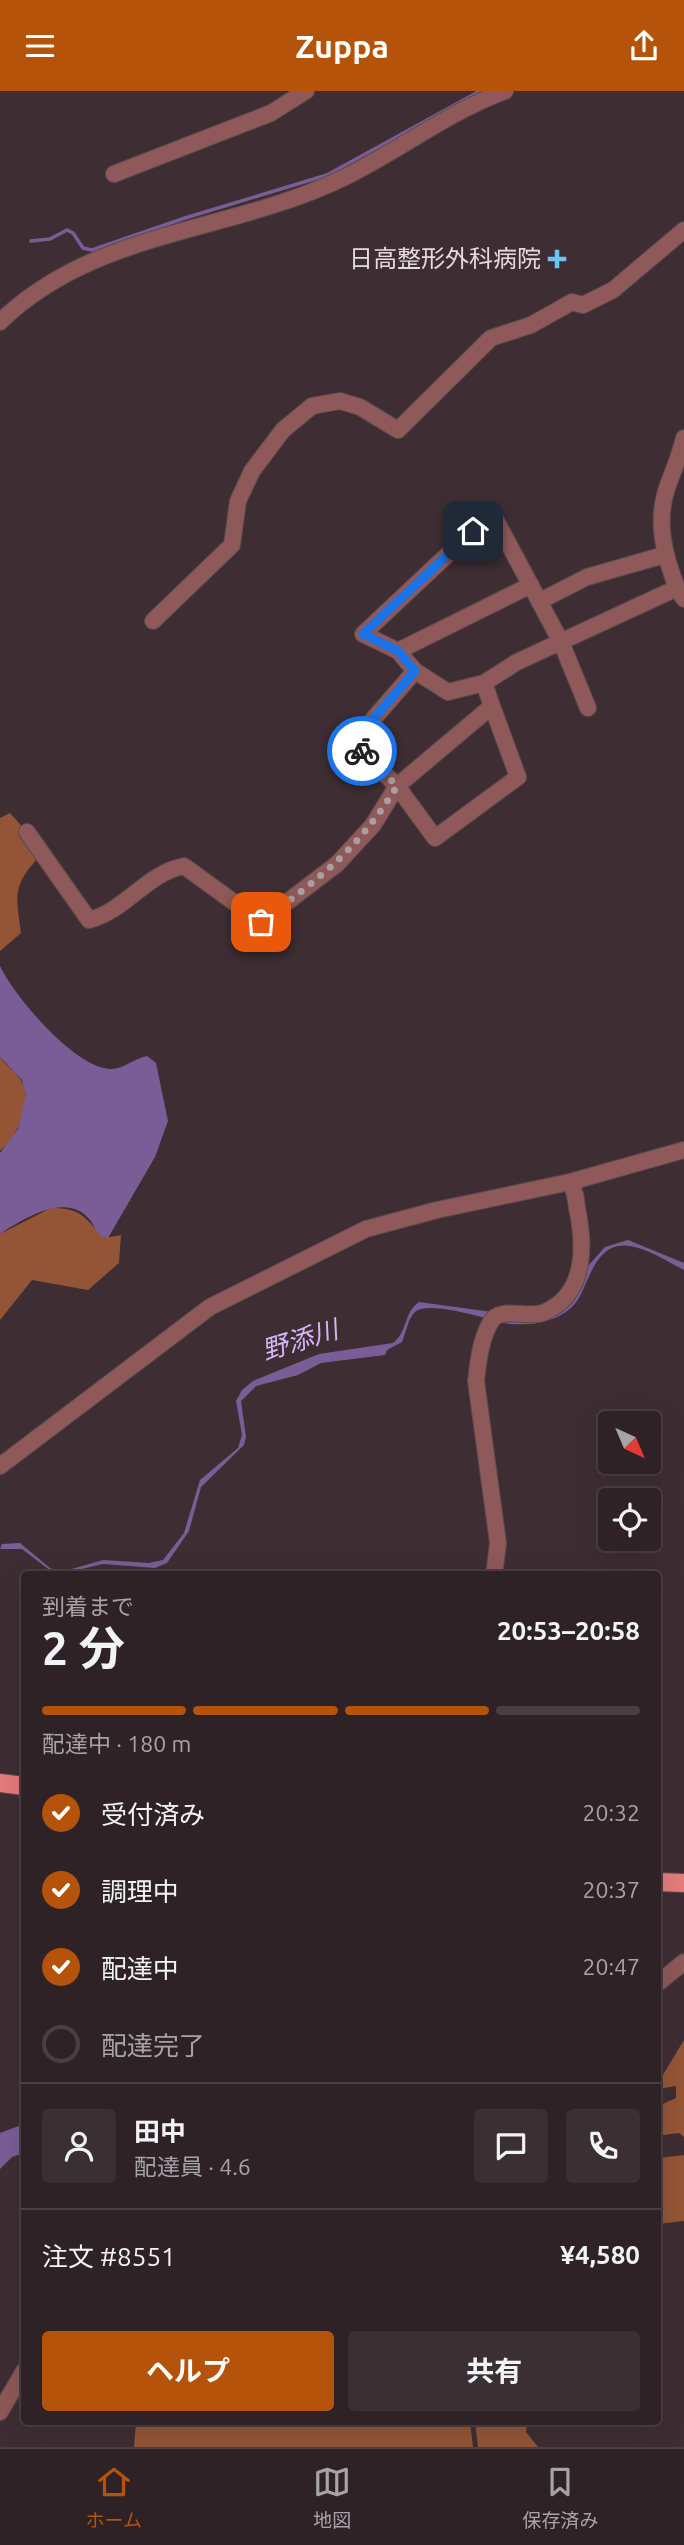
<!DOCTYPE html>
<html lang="ja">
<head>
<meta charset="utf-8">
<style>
	body { margin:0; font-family:Ubuntu,"Noto Sans JP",sans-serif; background:#3a2f32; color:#f1f3f6; height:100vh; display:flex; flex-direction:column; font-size:26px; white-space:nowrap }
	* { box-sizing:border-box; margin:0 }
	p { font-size:23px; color:#a7a4a7 }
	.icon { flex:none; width:38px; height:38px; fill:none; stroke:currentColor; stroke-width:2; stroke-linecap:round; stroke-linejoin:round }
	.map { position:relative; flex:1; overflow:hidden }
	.panel { position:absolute; left:21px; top:1480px; width:640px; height:854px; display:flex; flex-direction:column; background:#2e2226; border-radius:7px; box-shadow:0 7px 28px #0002,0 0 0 2px #493f43 }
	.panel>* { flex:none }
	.needle { width:46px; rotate:136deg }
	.tools { position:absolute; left:598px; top:1320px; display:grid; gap:14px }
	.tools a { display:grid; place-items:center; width:63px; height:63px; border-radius:7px; background:#2e2226; box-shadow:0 7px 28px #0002,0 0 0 2px #493f43; font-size:35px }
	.pin { position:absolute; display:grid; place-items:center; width:60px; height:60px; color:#fff; margin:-30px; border-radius:14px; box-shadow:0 4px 10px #0006 }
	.courier { position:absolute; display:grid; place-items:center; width:70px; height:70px; margin:-35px; border:5px solid #1a73e8; border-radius:50%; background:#fff; color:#222; box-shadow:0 2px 9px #0007 }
	.head em { font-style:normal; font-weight:700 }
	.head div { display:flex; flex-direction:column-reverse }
	.head { display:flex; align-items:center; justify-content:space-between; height:119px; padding:0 21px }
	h1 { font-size:46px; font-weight:700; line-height:52px }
	.bar { display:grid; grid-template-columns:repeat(4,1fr); gap:10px 7px; align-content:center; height:84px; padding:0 21px }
	.bar i { height:9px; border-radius:5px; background:#493f43 }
	.bar .active { background:#b45309 }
	.bar p { grid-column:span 4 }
	.line { display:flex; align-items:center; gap:18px; padding:0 21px; border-top:2px solid #493f43 }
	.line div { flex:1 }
	.round { display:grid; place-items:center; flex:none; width:74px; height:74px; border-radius:7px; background:#3a2f32 }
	ol { padding:0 21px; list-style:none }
	li { display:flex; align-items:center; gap:21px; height:77px }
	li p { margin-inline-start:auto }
	li .icon { padding:7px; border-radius:50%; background:#b45309; color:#fff; stroke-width:4 }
	li:last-child { color:#a7a4a7 }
	li i { width:38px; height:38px; border:4px solid #493f43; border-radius:50% }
	.button { display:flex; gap:14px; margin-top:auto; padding:14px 21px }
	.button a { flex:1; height:80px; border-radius:7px; background:#b45309; color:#fff; font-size:28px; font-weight:700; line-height:80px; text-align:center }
	.button a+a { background:#3a2f32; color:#f1f3f6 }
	header { display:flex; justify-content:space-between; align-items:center; height:91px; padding:0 21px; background:#b45309; color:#fff; font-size:32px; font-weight:700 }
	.menu { display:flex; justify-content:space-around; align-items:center; height:98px; border-top:2px solid #493f43; background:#2e2226; font-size:19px; color:#a7a4a7 }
	.menu a { display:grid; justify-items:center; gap:4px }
	.menu .active { color:#b45309 }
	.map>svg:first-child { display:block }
</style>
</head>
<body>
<header><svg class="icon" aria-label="menu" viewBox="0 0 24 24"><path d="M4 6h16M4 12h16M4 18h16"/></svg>Zuppa<svg class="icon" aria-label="share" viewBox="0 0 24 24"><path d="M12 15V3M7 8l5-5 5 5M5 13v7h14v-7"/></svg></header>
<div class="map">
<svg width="684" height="2356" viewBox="0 0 684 2356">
	<rect width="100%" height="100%" fill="#3e2e33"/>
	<path fill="#935536" d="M10,722L27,741L39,766C12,795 16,805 21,842L0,860V727Z
		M0,966C6,975 17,981 22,991C34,1011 16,1048 0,1060Z
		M51,1117C84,1117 83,1127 105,1147L121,1144L119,1172L88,1199L32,1189L0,1229V1143Z
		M684,1949V2046L679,2042L663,2044L658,2038V2015L676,2007V1995L658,1998V1992Z
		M684,2064V2130L658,2133V2067Z
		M136,2331H470L473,2356H134Z
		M475,2331H527L526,2341L538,2356H478Z"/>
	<path fill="#7a5d97" d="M0,875C14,905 76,979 112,978C123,978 135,967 147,965L156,972L168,1030L155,1066L108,1147C98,1147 96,1137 90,1129C67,1100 23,1128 0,1143V1062L18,1038L26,1004L22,989L0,966Z
		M628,1149L684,1172V1179C667,1170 648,1158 630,1155C595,1149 589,1193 577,1210C561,1232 528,1236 503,1232C486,1228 429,1209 415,1221C408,1227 406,1242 402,1251L387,1259L385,1264L321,1272L298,1284L256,1295L241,1310L246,1346L244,1354L201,1396L189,1440L167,1472L155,1477L103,1473L56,1484L22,1458H0L2,1453L20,1452L50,1477L61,1481L103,1469L149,1472L163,1469L184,1442L200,1389L238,1357L242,1344L236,1310L242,1299L253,1290L319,1263L393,1252C408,1241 403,1222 419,1211L542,1228L572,1210L587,1176L605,1156Z
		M24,2033V2062L12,2066L0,2078V2042Z"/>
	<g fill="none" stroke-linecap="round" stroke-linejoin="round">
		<path stroke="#7a5d97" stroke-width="3.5" d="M31,150L50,148L67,139L73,142L83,157L92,159L185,127L327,84L480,0"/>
		<g stroke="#594a4e" stroke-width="18">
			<path id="minor" d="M114,83L271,22L306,0
				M0,231C95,138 232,142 345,86C400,59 448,21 505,0
				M677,497C664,464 655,429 668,394C674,378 680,364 684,347
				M540,510L587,486L664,464
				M153,530L232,454L238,410L252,380L283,339L312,315L340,310L360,316L398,339L491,247L531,234L572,211L583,214L613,199L684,139
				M398,560L531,494
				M415,580L362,641L355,654L397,695L435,747L518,686L492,615
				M588,617L561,551L492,422L363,543L398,560L415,580L448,601L484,592L517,571L677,497L684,508
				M27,741L89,829C125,820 147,782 184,775L261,831L337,773L373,734L397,695L492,615L484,592
				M0,1375L210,1216L366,1138L437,1119L570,1091L684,1059
				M494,1484L498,1452L476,1290C478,1272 481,1243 493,1228C504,1216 531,1228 545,1221C586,1203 585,1155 577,1117C576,1108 575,1099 570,1091
				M658,1892L684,1871
				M0,2321L24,2280"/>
		</g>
		<g stroke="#594a4e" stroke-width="20">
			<path id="major" d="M0,1692L24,1695
				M658,1791L684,1792"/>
		</g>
		<use href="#minor" stroke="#8e5958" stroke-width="16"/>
		<use href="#major" stroke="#e57c7a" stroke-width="18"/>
	</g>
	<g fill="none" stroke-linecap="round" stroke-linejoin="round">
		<path stroke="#ab9ea2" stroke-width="7" stroke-dasharray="0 12.6" d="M261,831C321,786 357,760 397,695L362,660"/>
		<path stroke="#1a73e8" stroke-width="9" d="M362,660L355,654L362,641L415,580L398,560L363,543L473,440"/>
	</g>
	<path fill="#69c4f1" stroke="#3e2e33" stroke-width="2.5" d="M553.5 157.5h7v7h7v7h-7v7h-7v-7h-7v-7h7z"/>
	<g text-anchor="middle" stroke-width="5" stroke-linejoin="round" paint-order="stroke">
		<g font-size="24" fill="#e5dade" stroke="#3e2e33" text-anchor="end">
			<text x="541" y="176">日高整形外科病院</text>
		</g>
		<g font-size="26" font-style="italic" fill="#d6b4f8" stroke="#3e2e33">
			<text transform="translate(300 1249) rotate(-17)" y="9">野添川</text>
		</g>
	</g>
</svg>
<div class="tools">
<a><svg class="needle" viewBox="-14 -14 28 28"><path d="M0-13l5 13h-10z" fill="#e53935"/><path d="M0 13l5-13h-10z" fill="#a7a4a7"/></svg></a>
<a><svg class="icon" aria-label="locate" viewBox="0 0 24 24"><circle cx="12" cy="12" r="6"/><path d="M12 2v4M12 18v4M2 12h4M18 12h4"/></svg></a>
</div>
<div class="pin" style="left:261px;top:831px;background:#ea580c"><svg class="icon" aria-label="bag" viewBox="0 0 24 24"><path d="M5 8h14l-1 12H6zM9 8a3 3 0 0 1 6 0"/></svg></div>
<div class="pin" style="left:473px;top:440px;background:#1f2937"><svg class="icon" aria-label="home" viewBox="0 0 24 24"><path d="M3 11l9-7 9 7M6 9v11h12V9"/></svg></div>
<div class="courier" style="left:362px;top:660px"><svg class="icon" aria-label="bike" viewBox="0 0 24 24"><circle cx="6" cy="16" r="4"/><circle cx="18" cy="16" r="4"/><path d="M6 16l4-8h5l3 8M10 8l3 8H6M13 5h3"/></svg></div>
<section class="panel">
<div class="head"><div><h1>2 分</h1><p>到着まで</p></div><em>20:53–20:58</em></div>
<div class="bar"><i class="active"></i><i class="active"></i><i class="active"></i><i></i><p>配達中 · 180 m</p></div>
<ol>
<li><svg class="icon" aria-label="check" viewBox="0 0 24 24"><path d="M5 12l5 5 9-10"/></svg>受付済み<p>20:32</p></li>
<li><svg class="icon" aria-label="check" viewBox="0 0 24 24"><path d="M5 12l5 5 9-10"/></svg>調理中<p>20:37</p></li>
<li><svg class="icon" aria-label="check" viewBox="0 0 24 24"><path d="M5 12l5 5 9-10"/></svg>配達中<p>20:47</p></li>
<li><i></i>配達完了</li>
</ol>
<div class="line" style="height:126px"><a class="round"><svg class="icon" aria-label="person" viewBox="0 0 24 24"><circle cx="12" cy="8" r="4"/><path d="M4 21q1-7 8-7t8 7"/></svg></a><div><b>田中</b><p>配達員 · 4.6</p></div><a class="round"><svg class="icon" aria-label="chat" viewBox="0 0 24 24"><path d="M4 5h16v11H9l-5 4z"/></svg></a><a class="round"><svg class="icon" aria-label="phone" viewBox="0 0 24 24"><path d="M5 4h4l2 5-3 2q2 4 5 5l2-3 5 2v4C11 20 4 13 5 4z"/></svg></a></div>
<div class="line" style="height:91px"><div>注文 #8551</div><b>¥4,580</b></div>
<div class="button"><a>ヘルプ</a><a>共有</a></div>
</section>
</div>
<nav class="menu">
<a class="active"><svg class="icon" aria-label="home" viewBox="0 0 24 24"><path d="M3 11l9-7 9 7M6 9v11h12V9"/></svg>ホーム</a>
<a><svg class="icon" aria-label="map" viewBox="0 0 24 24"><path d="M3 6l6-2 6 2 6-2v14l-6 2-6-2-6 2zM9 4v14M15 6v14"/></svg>地図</a>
<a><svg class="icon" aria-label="saved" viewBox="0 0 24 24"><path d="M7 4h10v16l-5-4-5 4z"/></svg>保存済み</a>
</nav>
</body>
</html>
